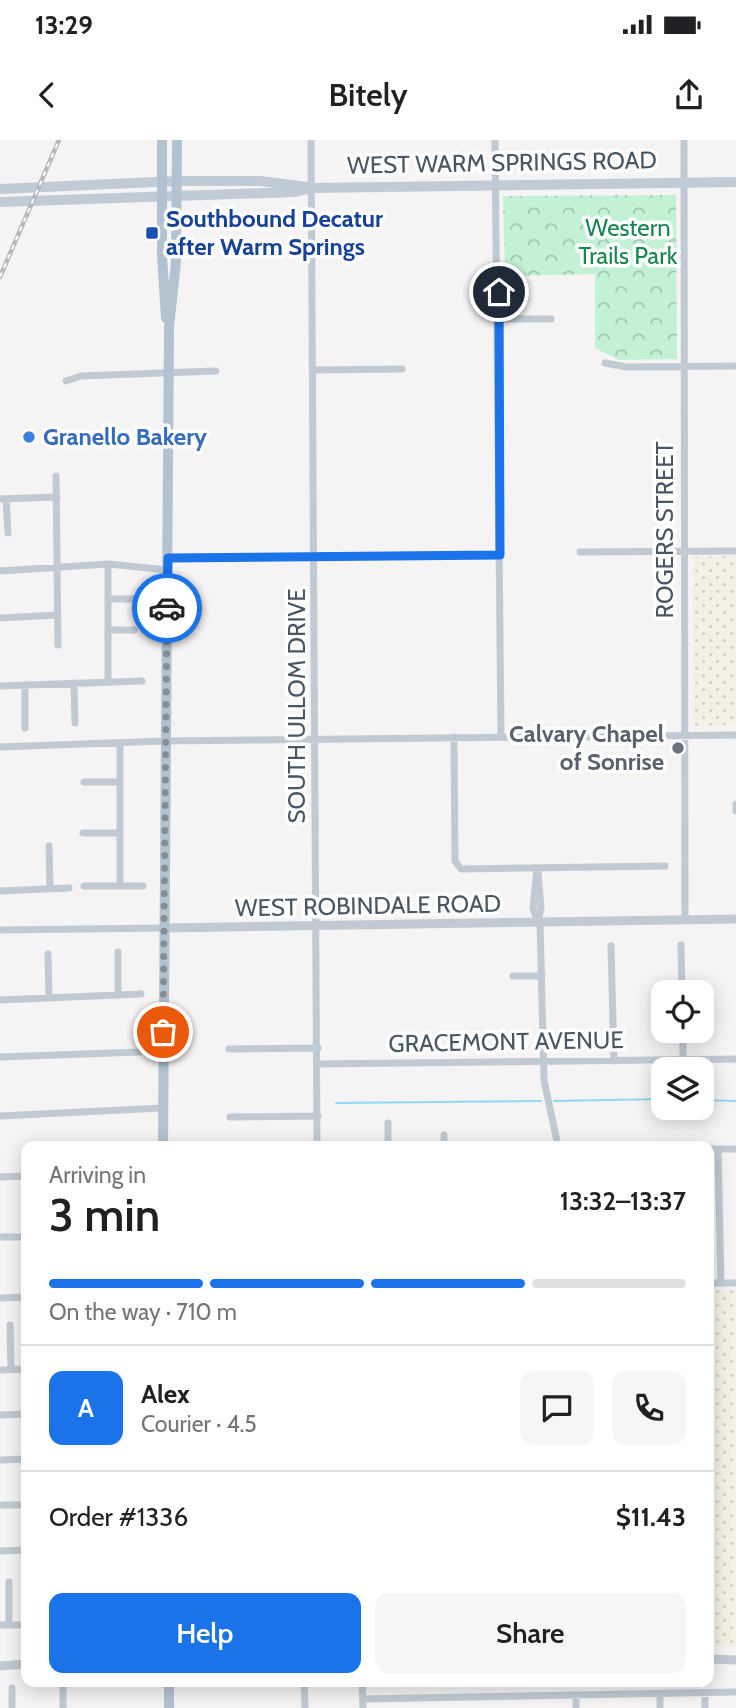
<!DOCTYPE html>
<html lang="en">
<head>
<meta charset="utf-8">
<style>
	body { margin:0; font-family:Cabin,sans-serif; background:#f6f6f6; color:#202124; height:100vh; display:flex; flex-direction:column; font-size:26px; white-space:nowrap }
	* { box-sizing:border-box; margin:0 }
	p { font-size:23px; color:#757577 }
	.icon { flex:none; width:38px; height:38px; fill:none; stroke:currentColor; stroke-width:2; stroke-linecap:round; stroke-linejoin:round }
	.map { position:relative; flex:1; overflow:hidden }
	.panel { position:absolute; left:21px; top:1001px; width:693px; height:546px; display:flex; flex-direction:column; background:#fff; border-radius:14px; box-shadow:0 4px 18px #0003 }
	.panel>* { flex:none }
	.controls { position:absolute; left:651px; top:840px; display:grid; gap:14px }
	.controls a { display:grid; place-items:center; width:63px; height:63px; border-radius:14px; background:#fff; box-shadow:0 4px 18px #0003; font-size:35px }
	.pin { position:absolute; display:grid; place-items:center; width:60px; height:60px; color:#fff; margin:-30px; border:4px solid #fff; border-radius:50%; box-shadow:0 2px 7px #0007 }
	.courier { position:absolute; display:grid; place-items:center; width:70px; height:70px; margin:-35px; border:5px solid #1a73e8; border-radius:50%; background:#fff; color:#222; box-shadow:0 2px 9px #0007 }
	.summary em { font-style:normal; font-weight:600 }
	.summary div { display:flex; flex-direction:column-reverse }
	.summary { display:flex; align-items:center; justify-content:space-between; height:119px; padding:0 28px }
	h1 { font-size:46px; font-weight:600; line-height:52px }
	.bar { display:grid; grid-template-columns:repeat(4,1fr); gap:10px 7px; align-content:center; height:84px; padding:0 28px }
	.bar i { height:9px; border-radius:5px; background:#e0e0e0 }
	.bar .active { background:#1a73e8 }
	.bar p { grid-column:span 4 }
	.line { display:flex; align-items:center; gap:18px; padding:0 28px; border-top:2px solid #e0e0e0 }
	.line div { flex:1 }
	.round { display:grid; place-items:center; flex:none; width:74px; height:74px; border-radius:14px; background:#f6f6f6 }
	.action { display:flex; gap:14px; margin-top:auto; padding:14px 28px }
	.action a { flex:1; height:80px; border-radius:14px; background:#1a73e8; color:#fff; font-size:28px; font-weight:600; line-height:80px; text-align:center }
	.action a+a { background:#f6f6f6; color:#202124 }
	.status { display:flex; justify-content:space-between; align-items:center; height:49px; padding:0 35px; background:#fff; direction:ltr }
	.status svg { height:19px; fill:currentColor }
	header { display:flex; justify-content:space-between; align-items:center; height:91px; padding:0 28px; background:#fff; font-size:32px; font-weight:600 }
	.map>svg:first-child { display:block }
</style>
</head>
<body>
<div class="status"><b>13:29</b><svg viewBox="0 0 49 12"><path d="M0 12V9h3v3zM5 12V6h3v6zM10 12V3h3v9zM15 12V0h3v12zM26 1h20v11H26zM47 4h2v5h-2z"/></svg></div>
<header><svg class="icon" aria-label="back" viewBox="0 0 24 24"><path d="M15 5l-7 7 7 7"/></svg>Bitely<svg class="icon" aria-label="share" viewBox="0 0 24 24"><path d="M12 15V3M7 8l5-5 5 5M5 13v7h14v-7"/></svg></header>
<div class="map">
<svg width="736" height="1568" viewBox="0 0 736 1568">
	<defs>
		<pattern id="sand-dots" width="8" height="8" patternUnits="userSpaceOnUse" patternTransform="scale(1.75)"><rect width="8" height="8" fill="#f5f0e5"/><path d="M2 2h.1M6 6h.1" fill="none" stroke="#d4d0c7" stroke-width="1.8" stroke-linecap="round"/></pattern>
		<pattern id="park-crowns" width="20" height="18" patternUnits="userSpaceOnUse" patternTransform="scale(1.75)"><rect width="20" height="18" fill="#c3f1d5"/><path d="M2 6a3 3 0 1 1 6 0M12 15a3 3 0 1 1 6 0" fill="none" stroke="#a0c6b0"/></pattern>
	</defs>
	<rect width="100%" height="100%" fill="#f5f3f3"/>
	<path fill="url(#sand-dots)" d="M736,416V585L692,586V417Z
		M709,1150H736V1506H709Z"/>
	<path fill="url(#park-crowns)" d="M676,55L677,219L619,220L595,208V134L505,136L503,56Z"/>
	<g fill="none" stroke-linecap="round" stroke-linejoin="round">
		<path stroke="#90daee" stroke-width="2" d="M702,960L736,961
			M554,961L663,959
			M336,963L541,961"/>
		<path stroke="#c1cad2" stroke-width="7" d="M311,0L317,1006
			M495,0L501,597
			M684,0L685,780
			M499,179H551
			M605,223L626,227L736,226
			M314,230L402,229
			M66,241L81,236L216,231
			M56,336L58,505
			M0,359L57,357
			M6,359L8,393
			M580,412L736,411
			M168,418L500,415
			M0,431L108,424L168,430
			M108,459H136
			M0,478L57,475
			M108,490H134
			M108,542V424
			M74,543L75,583
			M25,545V588
			M0,546L142,541
			M454,597L455,721L461,729L665,726
			M120,603V746
			M0,607L164,601L736,595
			M84,642H120
			M736,664V671
			M83,693H120
			M49,706L50,749
			M537,729L533,768L538,782
			M538,733L541,768L538,781
			M84,746H143
			M0,751L69,748
			M540,782L544,940L558,1006
			M0,790L164,788
			M681,805L682,852
			M611,806L614,921
			M48,814L49,858
			M513,836H542
			M118,855V812
			M0,860L141,854
			M683,891V919
			M229,909L318,908
			M0,917L140,912
			M318,924L736,919
			M0,976L162,968
			M230,977L318,976
			M444,995V1006
			M388,1006V983
			M709,1009H736
			M718,1009L721,1143
			M0,1037L26,1036
			M0,1097H26
			M709,1143H736
			M0,1158L26,1157
			M10,1185L11,1229
			M0,1230L26,1229
			M0,1275L26,1274
			M0,1320L26,1319
			M0,1365H26
			M0,1411L26,1410
			M9,1442V1485
			M0,1485H26
			M304,1542L305,1568
			M362,1542L363,1568
			M12,1548V1568
			M705,1553V1568
			M660,1554V1568
			M576,1555V1568
			M363,1559L736,1552
			M63,1568V1542"/>
		<path stroke="#c1cad2" stroke-width="9" d="M164,788L736,779
			M709,1519L736,1520
			M0,1526L26,1524"/>
		<path stroke="#c1cbd6" stroke-width="10" d="M0,49L178,41H260L307,47
			M0,62L295,52L311,48L736,42"/>
		<path stroke="#b3c2d1" stroke-width="10" d="M162,0V115L166,178
			M163,1006L169,187L176,122L177,0
			M169,1568V1542"/>
		<g stroke="#b5b8bd" stroke-width="4.5">
			<path id="rail" d="M0,137L59,0"/>
		</g>
		<use href="#rail" stroke="#fff" stroke-width="2" stroke-dasharray="5" stroke-linecap="butt"/>
	</g>
	<g fill="none" stroke-linecap="round" stroke-linejoin="round">
		<path stroke="#868d94" stroke-width="7" stroke-dasharray="0 12.6" d="M163,892L167,468"/>
		<path stroke="#1a73e8" stroke-width="9" d="M167,468L168,418L500,415L499,152"/>
	</g>
	<rect fill="#1a4fb4" stroke="#fff" stroke-width="2.5" x="145" y="86" width="14" height="14" rx="3.5"/>
	<circle fill="#3f7fe0" stroke="#fff" stroke-width="2.5" cx="29" cy="297" r="7"/>
	<circle fill="#6b7280" stroke="#fff" stroke-width="2.5" cx="678" cy="608" r="7"/>
	<g text-anchor="middle" stroke-width="7" stroke-linejoin="round" paint-order="stroke">
		<g font-size="24" fill="#4a5661" stroke="#fff">
			<text transform="translate(502 23) rotate(-1)" y="8">WEST WARM SPRINGS ROAD</text>
			<text transform="translate(665 390) rotate(-90)" y="8">ROGERS STREET</text>
			<text transform="translate(297 566) rotate(-90)" y="8">SOUTH ULLOM DRIVE</text>
			<text transform="translate(368 766) rotate(-1)" y="8">WEST ROBINDALE ROAD</text>
			<text transform="translate(506 902) rotate(-1)" y="8">GRACEMONT AVENUE</text>
		</g>
		<g font-size="24" font-weight="bold" fill="#164399" stroke="#fff" text-anchor="start">
			<text x="166" y="87">Southbound Decatur<tspan x="166" dy="28">after Warm Springs</tspan></text>
		</g>
		<g font-size="24" fill="#17864f" stroke="#fff">
			<text x="628" y="96">Western<tspan x="628" dy="28">Trails Park</tspan></text>
		</g>
		<g font-size="24" font-weight="bold" fill="#366cbe" stroke="#fff" text-anchor="start">
			<text x="43" y="305">Granello Bakery</text>
		</g>
		<g font-size="24" font-weight="bold" fill="#5b616d" stroke="#fff" text-anchor="end">
			<text x="664" y="602">Calvary Chapel<tspan x="664" dy="28">of Sonrise</tspan></text>
		</g>
	</g>
</svg>
<div class="controls">
<a><svg class="icon" aria-label="locate" viewBox="0 0 24 24"><circle cx="12" cy="12" r="6"/><path d="M12 2v4M12 18v4M2 12h4M18 12h4"/></svg></a>
<a><svg class="icon" aria-label="layers" viewBox="0 0 24 24"><path d="M12 4l9 5-9 5-9-5zM3 14l9 5 9-5"/></svg></a>
</div>
<div class="pin" style="left:163px;top:892px;background:#ea580c"><svg class="icon" aria-label="bag" viewBox="0 0 24 24"><path d="M5 8h14l-1 12H6zM9 8a3 3 0 0 1 6 0"/></svg></div>
<div class="pin" style="left:499px;top:152px;background:#1f2937"><svg class="icon" aria-label="home" viewBox="0 0 24 24"><path d="M3 11l9-7 9 7M6 9v11h12V9"/></svg></div>
<div class="courier" style="left:167px;top:468px"><svg class="icon" aria-label="car" viewBox="0 0 24 24"><path d="M5 17H2v-5l4-1 3-4h7l3 4 3 1v5h-3M9 17h6M6 11h13"/><circle cx="7" cy="17" r="2"/><circle cx="17" cy="17" r="2"/></svg></div>
<section class="panel">
<div class="summary"><div><h1>3 min</h1><p>Arriving in</p></div><em>13:32–13:37</em></div>
<div class="bar"><i class="active"></i><i class="active"></i><i class="active"></i><i></i><p>On the way · 710 m</p></div>
<div class="line" style="height:126px"><b class="round" style="background:#1a73e8;color:#fff">A</b><div><b>Alex</b><p>Courier · 4.5</p></div><a class="round"><svg class="icon" aria-label="chat" viewBox="0 0 24 24"><path d="M4 5h16v11H9l-5 4z"/></svg></a><a class="round"><svg class="icon" aria-label="phone" viewBox="0 0 24 24"><path d="M5 4h4l2 5-3 2q2 4 5 5l2-3 5 2v4C11 20 4 13 5 4z"/></svg></a></div>
<div class="line" style="height:91px"><div>Order #1336</div><b>$11.43</b></div>
<div class="action"><a>Help</a><a>Share</a></div>
</section>
</div>
</body>
</html>
